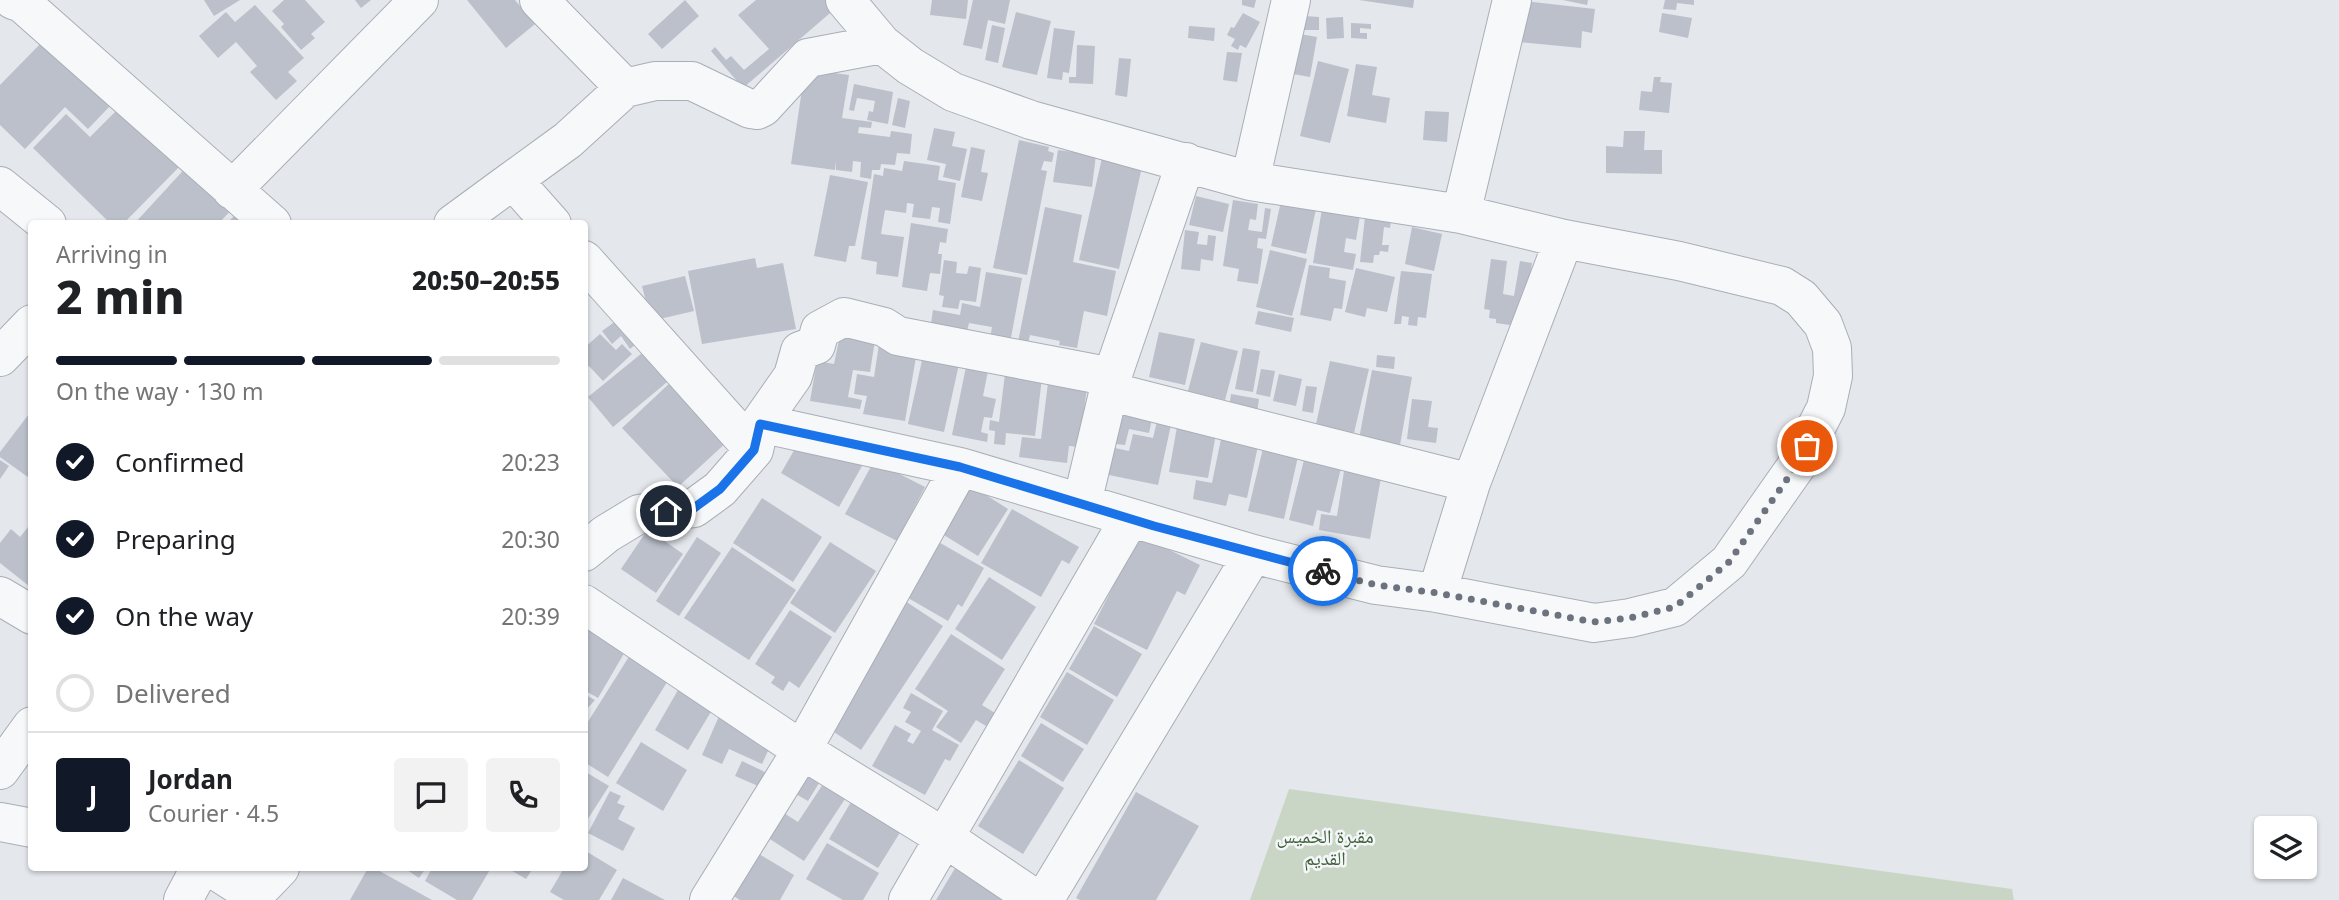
<!DOCTYPE html>
<html lang="en">
<head>
<meta charset="utf-8">
<style>
	body { margin:0; font-family:"Noto Sans","Noto Naskh Arabic",sans-serif; background:#f2f2f2; color:#202124; height:100vh; display:flex; flex-direction:column; font-size:26px; white-space:nowrap }
	* { box-sizing:border-box; margin:0 }
	p { font-size:23px; color:#757577 }
	.icon { flex:none; width:38px; height:38px; fill:none; stroke:currentColor; stroke-width:2; stroke-linecap:round; stroke-linejoin:round }
	.map { position:relative; flex:1; overflow:hidden }
	.side { position:absolute; left:28px; top:220px; width:560px; height:651px; display:flex; flex-direction:column; background:#fff; border-radius:7px; box-shadow:0 2px 5px #0004 }
	.side>* { flex:none }
	.fabs { position:absolute; left:2254px; top:816px; display:grid; gap:14px }
	.fabs a { display:grid; place-items:center; width:63px; height:63px; border-radius:7px; background:#fff; box-shadow:0 2px 5px #0004; font-size:35px }
	.pin { position:absolute; display:grid; place-items:center; width:60px; height:60px; color:#fff; margin:-30px; border:4px solid #fff; border-radius:50%; box-shadow:0 2px 7px #0007 }
	.courier { position:absolute; display:grid; place-items:center; width:70px; height:70px; margin:-35px; border:5px solid #1a73e8; border-radius:50%; background:#fff; color:#222; box-shadow:0 2px 9px #0007 }
	.headline em { font-style:normal; font-weight:800 }
	.headline div { display:flex; flex-direction:column-reverse }
	.headline { display:flex; align-items:center; justify-content:space-between; height:119px; padding:0 28px }
	h1 { font-size:46px; font-weight:800; line-height:52px }
	.bar { display:grid; grid-template-columns:repeat(4,1fr); gap:10px 7px; align-content:center; height:84px; padding:0 28px }
	.bar i { height:9px; border-radius:5px; background:#e0e0e0 }
	.bar .current { background:#111827 }
	.bar p { grid-column:span 4 }
	.line { display:flex; align-items:center; gap:18px; padding:0 28px; border-top:2px solid #e0e0e0 }
	.line div { flex:1 }
	.round { display:grid; place-items:center; flex:none; width:74px; height:74px; border-radius:7px; background:#f2f2f2 }
	ol { padding:0 28px; list-style:none }
	li { display:flex; align-items:center; gap:21px; height:77px }
	li p { margin-inline-start:auto }
	li .icon { padding:7px; border-radius:50%; background:#111827; color:#fff; stroke-width:4 }
	li:last-child { color:#757577 }
	li i { width:38px; height:38px; border:4px solid #e0e0e0; border-radius:50% }
	.map>svg:first-child { display:block }
</style>
</head>
<body>
<div class="map">
<svg width="2339" height="900" viewBox="0 0 2339 900">
	<rect width="100%" height="100%" fill="#e4e7ec"/>
	<path fill="#c9d6c5" d="M1289,789L2012,889L2014,900H1250Z"/>
	<path fill="#bbc0ca" d="M204,0H240L214,16Z
		M284,0H305L325,22L311,34L315,38L301,50L281,27L284,24L272,11Z
		M355,0H371L361,8Z
		M467,0H515L535,24L506,48Z
		M685,0L699,16L662,49L648,34Z
		M756,0H831L837,7L743,88L711,51L715,47L726,60L731,56L744,70L769,49L738,15Z
		M932,0H968L966,19L930,15Z
		M973,0H1010L1005,24L988,20L982,49L963,45Z
		M1242,0H1256L1254,8L1242,5Z
		M1359,0H1414L1413,8Z
		M1563,0H1588L1587,5Z
		M1665,0H1694V5L1677,3L1676,10L1663,9Z
		M1524,1L1595,9L1592,33L1582,31L1581,48L1519,42Z
		M255,5L304,58L288,72L297,81L276,100L250,72L257,66L236,42L218,58L199,36L226,12L235,22Z
		M1016,12L1051,21L1037,75L1002,67Z
		M1243,13L1260,22L1246,48L1240,45L1238,50L1231,46L1235,39L1227,35L1231,27L1234,28Z
		M1662,13L1692,18L1688,38L1659,32Z
		M1304,16L1319,17V30H1303Z
		M1343,17L1344,38L1327,39L1326,18Z
		M1351,23L1371,24V29L1360,28V33H1367V39L1351,38Z
		M992,25L1005,28L998,63L985,60Z
		M1189,26L1215,28L1214,41L1188,38Z
		M1054,28L1075,31L1069,73L1063,72L1062,80L1047,78Z
		M1300,34L1317,37L1310,77L1287,73Z
		M43,41L110,106L88,129L65,107L25,149L0,125V85Z
		M1077,45L1095,46L1093,84L1069,83V77H1076Z
		M1227,52L1242,53L1237,82L1223,80Z
		M1119,58L1131,59L1127,97L1115,95Z
		M1318,61L1349,69L1330,143L1300,136Z
		M1356,64L1377,67L1372,95L1390,98L1386,123L1347,116Z
		M805,69L849,75L842,118L872,122L871,128L859,127L858,133L890,137L891,131L912,134L910,154L897,153L895,165L881,164L880,170H872L871,179L860,177L861,162L853,161L852,172L836,170V161L835,170L791,164Z
		M1654,77H1661L1660,82L1672,83L1669,113L1639,110L1641,91L1652,92Z
		M854,84L893,92L888,124L867,120L869,111L873,112L875,101L857,98L854,111L849,110Z
		M898,98L910,101L905,128L892,125Z
		M121,106L181,165L123,224H111L33,148L66,114L90,137Z
		M1425,111L1449,112L1447,142L1423,140Z
		M934,128L955,132L952,146L967,149L960,181L943,177L946,164L927,160Z
		M1624,131H1645L1644,150H1662V174L1606,173V146L1623,147Z
		M1019,140L1049,147L1048,151L1054,153L1052,162L1044,161L1041,170L1047,171L1027,275L993,268Z
		M971,147L985,150L981,172L988,173L982,201L961,197Z
		M1058,150L1096,155L1092,187L1053,182Z
		M1102,158L1142,167L1119,269L1079,260Z
		M904,161L940,166L938,180L956,183L950,224L938,222L940,208L932,207L930,219L912,217L914,204L907,203L906,213L885,210L881,234L904,237L898,277L876,274L877,262L861,259L874,174L883,176L884,168L902,171Z
		M191,162L237,204L218,224H134Z
		M830,175L868,182L855,246H849L846,262L814,256Z
		M1196,196L1229,204L1223,232L1189,225Z
		M1282,197L1317,205L1306,254L1271,246Z
		M1233,200L1258,204L1256,220L1250,219L1248,230L1262,232L1265,208L1271,209L1266,239L1258,238L1257,248L1263,249L1258,284L1237,281L1239,269L1223,266Z
		M1045,207L1082,215L1073,262L1116,271L1107,316L1084,311L1077,348L1059,345L1060,341L1030,335L1028,344L1018,342Z
		M242,208L259,224H226Z
		M1322,209L1360,216L1356,240L1346,238L1344,252L1356,254L1353,270L1313,263Z
		M1365,217L1391,220L1390,228L1384,227L1382,245H1389L1388,252L1380,251L1379,255H1374L1373,263L1360,262Z
		M911,223L948,229L946,243L940,242L938,254H942L940,274L930,273L927,291L902,287Z
		M1412,227L1442,234L1434,271L1405,264Z
		M1185,230L1199,232L1197,244L1207,245L1208,235L1216,236L1213,261L1201,259L1200,271L1181,269Z
		M1270,250L1307,259L1292,316L1256,307Z
		M755,258L757,268L783,263L796,329L702,344L688,271Z
		M1491,259L1507,261L1503,294L1514,296L1520,261L1532,263L1521,335L1508,333L1510,325L1496,323V319L1489,318L1490,310L1484,309Z
		M944,260L957,262L956,273L967,274L969,266L981,268L976,302L960,300L958,309L942,307L944,296L939,295Z
		M1309,265L1330,268L1329,278L1346,281L1342,309L1334,308L1331,321L1300,315Z
		M1356,268L1395,277L1387,312L1367,308L1365,317L1345,312Z
		M1401,271L1432,274L1426,318L1418,317L1417,326L1408,325L1409,317L1402,316L1401,324H1394Z
		M986,272L1022,278L1010,343L990,339L992,327L969,323L966,336L930,330L933,310L960,315L962,303L980,307Z
		M685,276L694,311L651,321L642,286Z
		M1258,311L1294,318L1291,332L1255,324Z
		M620,318L638,342L630,349L621,336L612,344L602,331Z
		M1159,332L1195,339L1185,385L1149,377Z
		M600,334L616,350L622,344L632,354L603,381L589,366L584,370V348Z
		M840,335L875,340L870,372L853,370L848,397L862,400L860,409L810,401L817,361L834,364Z
		M1201,342L1238,351L1225,400L1188,391Z
		M879,344L917,351L905,421L863,414L867,396L854,394L857,374L874,377Z
		M1243,348L1260,351L1253,392L1235,389Z
		M647,349L672,378L613,427L588,397Z
		M1377,355L1395,357L1394,369L1376,367Z
		M923,356L959,364L944,432L908,424Z
		M1330,361L1369,369L1354,433L1316,424Z
		M966,367L988,371L983,396L996,399L992,418L984,417L981,432L988,434L987,442L952,435Z
		M1261,369L1275,371L1270,397L1256,394Z
		M1372,370L1412,377L1400,445L1359,439Z
		M1005,374L1042,378L1035,436L1006,433L1005,445L994,444L995,431L989,430L990,420L999,422Z
		M1279,374L1302,379L1296,406L1273,401Z
		M673,380L729,440L678,487L622,428Z
		M1048,383L1087,388L1079,447L1069,446L1067,463L1019,457L1022,437L1041,439Z
		M1306,386L1317,387L1313,413L1302,411Z
		M1231,394L1259,399L1257,412L1229,408Z
		M1412,399L1432,401L1428,427L1438,428L1436,443L1407,439Z
		M32,410V480L0,457V452Z
		M1121,413L1152,419L1149,433L1129,429L1125,445L1115,444Z
		M1158,417L1172,420L1158,485L1104,474L1110,447L1129,451L1133,434L1153,438Z
		M1178,421L1217,428L1208,478L1169,472Z
		M804,433L862,466L839,507L781,473Z
		M1222,434L1259,441L1247,498L1229,494L1226,506L1193,499L1196,480L1212,483Z
		M1264,444L1299,452L1284,519L1248,511Z
		M1305,456L1342,464L1330,513L1317,510L1313,526L1289,520Z
		M0,460L9,466L0,479Z
		M874,461L925,487L897,541L845,514Z
		M1345,465L1382,472L1370,539L1319,530L1321,514L1337,516Z
		M964,481L1008,509L978,556L934,529Z
		M762,498L822,537L793,582L733,543Z
		M1012,509L1079,547L1069,564L1062,560L1041,597L981,563Z
		M32,522V583L29,586L0,563V543L11,529L20,537Z
		M648,529L683,554L656,593L621,569Z
		M1139,535L1200,565L1185,595L1177,591L1147,650L1094,624Z
		M928,536L984,568L962,607L958,604L948,621L896,591Z
		M697,537L721,553L679,616L656,601Z
		M830,542L876,571L835,633L790,603Z
		M732,547L796,590L749,660L684,618Z
		M989,577L1036,607L1002,660L955,629Z
		M902,599L943,626L861,750L819,722Z
		M790,610L832,637L799,688L789,681L783,691L771,683L775,677L755,664Z
		M584,625L626,650L598,698L584,690Z
		M1094,626L1142,654L1117,697L1069,669Z
		M951,634L1005,669L982,705L995,713L986,726L976,720L961,743L936,727L948,711L915,689Z
		M630,655L669,679L608,777L584,762V728Z
		M1067,672L1114,700L1087,745L1040,717Z
		M678,690L712,710L688,750L655,730Z
		M911,693L943,711L932,730L959,745L950,761L945,759L925,795L872,766L895,725L911,734L907,741L913,744L921,731L905,722L911,712L903,708Z
		M584,694L595,700L584,712Z
		M720,714L774,738L762,764L729,749L722,764L702,755Z
		M1041,723L1084,749L1063,782L1021,756Z
		M641,742L687,770L663,811L616,783Z
		M1019,760L1064,788L1023,854L978,826Z
		M742,761L771,775L765,789L735,776Z
		M802,763L824,775L808,801L787,789Z
		M584,771L609,786L584,825Z
		M827,778L849,793L804,861L759,832L776,808L798,822Z
		M610,791L621,796L617,803L625,806L618,819L635,828L623,851L588,833Z
		M1136,792L1199,826L1156,900H1080L1076,898Z
		M854,797L904,826L878,868L829,839Z
		M827,843L879,873L863,900H843L806,879Z
		M749,848L794,875L780,900H740L724,890Z
		M584,850L617,870L599,900H564L550,892L564,868H584Z
		M960,860L1006,900H936Z
		M368,868H374L432,900H350Z
		M404,868H426L419,878Z
		M432,868H491L472,900H457L425,881Z
		M507,868H533L526,879Z
		M623,878L665,900H611Z"/>
	<g fill="none" stroke-linecap="round" stroke-linejoin="round">
		<g stroke="#a9aeb7" stroke-width="40">
			<path id="street" d="M13,0L22,3L272,224
				M625,88L655,81H692L750,109L757,110L763,107L808,58L882,44
				M513,180L568,140L625,88L539,0
				M1250,181L1291,0
				M0,186L47,224
				M232,190L419,0
				M1461,214L1512,0
				M453,224L513,180L552,224
				M584,260L754,450
				M0,357L32,324
				M1108,391L1471,483L1437,593
				M760,423L960,467L1253,554L1376,585L1437,593L1594,623L1630,618L1675,607L1729,562L1797,465L1826,408L1833,376L1832,348L1823,324L1801,298L1782,286L1679,261L1564,239L1461,214L1250,181L1031,120L953,92L910,66L882,44L845,0
				M1471,483L1564,239
				M1082,503L1112,377L1186,162
				M584,552L606,534L639,514L694,508L720,489L754,450L760,423L793,376L800,351L816,345L820,330L844,317L884,327L898,336L1112,377
				M0,596L32,615
				M584,604L802,750L945,838L1037,900
				M0,770L32,726
				M0,822L32,828
				M212,868L254,895L280,868
				M183,900L200,868
				M709,900L802,750L960,467
				M908,900L1130,518
				M1044,900L1253,554"/>
		</g>
		<use href="#street" stroke="#f7f8fa" stroke-width="38"/>
	</g>
	<g fill="none" stroke-linecap="round" stroke-linejoin="round">
		<path stroke="#6c737f" stroke-width="7" stroke-dasharray="0 12.6" d="M1323,571L1376,585L1437,593L1594,622L1630,618L1675,607L1729,562L1797,465L1807,446"/>
		<path stroke="#1a73e8" stroke-width="9" d="M666,511L694,508L720,489L754,450L760,424L960,467L1154,526L1323,571"/>
	</g>
	<g text-anchor="middle" stroke-width="5" stroke-linejoin="round" paint-order="stroke">
		<g font-size="19" fill="#3f6138" stroke="#f4f6f9">
			<text x="1325" y="843">مقبرة الخميس<tspan x="1325" dy="22">القديم</tspan></text>
		</g>
	</g>
</svg>
<div class="fabs">
<a><svg class="icon" aria-label="layers" viewBox="0 0 24 24"><path d="M12 4l9 5-9 5-9-5zM3 14l9 5 9-5"/></svg></a>
</div>
<div class="pin" style="left:1807px;top:446px;background:#ea580c"><svg class="icon" aria-label="bag" viewBox="0 0 24 24"><path d="M5 8h14l-1 12H6zM9 8a3 3 0 0 1 6 0"/></svg></div>
<div class="pin" style="left:666px;top:511px;background:#1f2937"><svg class="icon" aria-label="home" viewBox="0 0 24 24"><path d="M3 11l9-7 9 7M6 9v11h12V9"/></svg></div>
<div class="courier" style="left:1323px;top:571px"><svg class="icon" aria-label="bike" viewBox="0 0 24 24"><circle cx="6" cy="16" r="4"/><circle cx="18" cy="16" r="4"/><path d="M6 16l4-8h5l3 8M10 8l3 8H6M13 5h3"/></svg></div>
<section class="side">
<div class="headline"><div><h1>2 min</h1><p>Arriving in</p></div><em>20:50–20:55</em></div>
<div class="bar"><i class="current"></i><i class="current"></i><i class="current"></i><i></i><p>On the way · 130 m</p></div>
<ol>
<li><svg class="icon" aria-label="check" viewBox="0 0 24 24"><path d="M5 12l5 5 9-10"/></svg>Confirmed<p>20:23</p></li>
<li><svg class="icon" aria-label="check" viewBox="0 0 24 24"><path d="M5 12l5 5 9-10"/></svg>Preparing<p>20:30</p></li>
<li><svg class="icon" aria-label="check" viewBox="0 0 24 24"><path d="M5 12l5 5 9-10"/></svg>On the way<p>20:39</p></li>
<li><i></i>Delivered</li>
</ol>
<div class="line" style="height:126px"><b class="round" style="background:#111827;color:#fff">J</b><div><b>Jordan</b><p>Courier · 4.5</p></div><a class="round"><svg class="icon" aria-label="chat" viewBox="0 0 24 24"><path d="M4 5h16v11H9l-5 4z"/></svg></a><a class="round"><svg class="icon" aria-label="phone" viewBox="0 0 24 24"><path d="M5 4h4l2 5-3 2q2 4 5 5l2-3 5 2v4C11 20 4 13 5 4z"/></svg></a></div>
</section>
</div>
</body>
</html>
